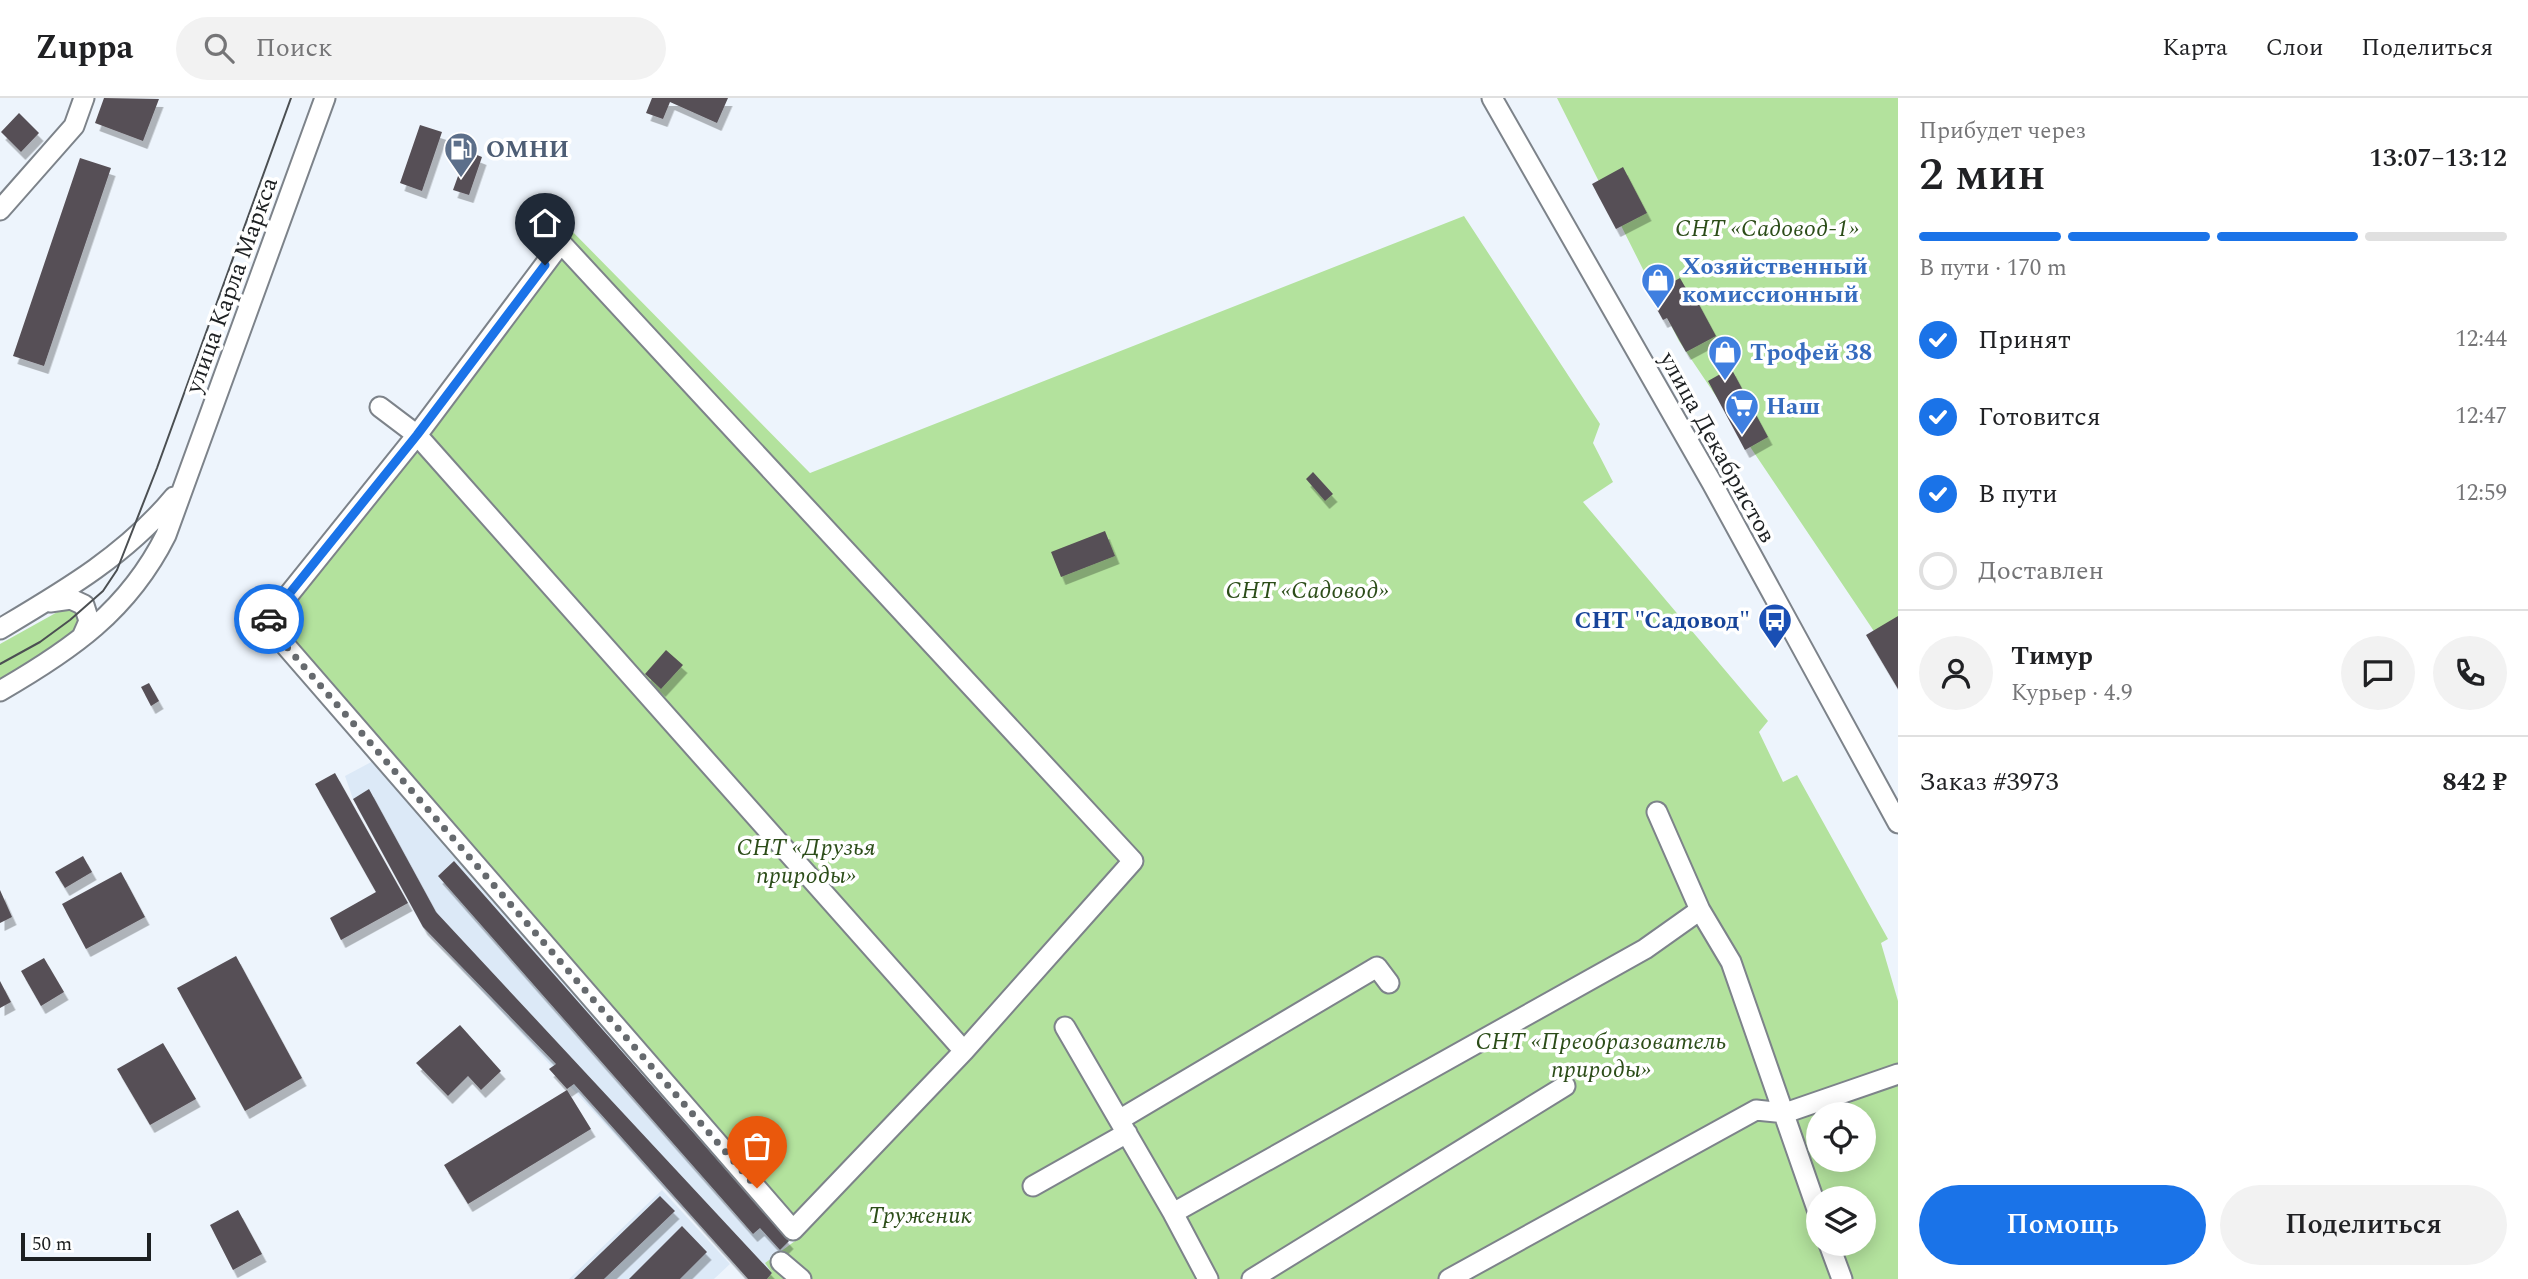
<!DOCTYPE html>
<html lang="ru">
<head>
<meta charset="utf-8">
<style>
	body { margin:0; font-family:Spectral,serif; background:#f2f2f2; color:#202124; height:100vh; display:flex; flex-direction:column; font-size:26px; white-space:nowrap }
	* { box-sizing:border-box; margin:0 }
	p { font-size:23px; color:#757577 }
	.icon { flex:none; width:38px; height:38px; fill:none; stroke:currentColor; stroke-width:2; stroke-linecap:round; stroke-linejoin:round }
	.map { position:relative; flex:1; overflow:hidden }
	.sheet { display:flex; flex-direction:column; background:#fff; width:630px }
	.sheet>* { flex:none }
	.fabs { position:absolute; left:1806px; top:1004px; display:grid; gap:14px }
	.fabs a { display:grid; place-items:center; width:70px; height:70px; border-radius:50%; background:#fff; box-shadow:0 4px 18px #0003; font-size:35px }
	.scale { position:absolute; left:21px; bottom:18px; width:130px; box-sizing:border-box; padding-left:7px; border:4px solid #1d2022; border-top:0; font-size:19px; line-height:24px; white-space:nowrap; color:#1d2022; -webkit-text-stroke:5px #fff; paint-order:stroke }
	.pin { position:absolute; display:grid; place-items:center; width:60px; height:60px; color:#fff; margin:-72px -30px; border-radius:50% 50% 50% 0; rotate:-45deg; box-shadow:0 0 7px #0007 }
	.pin .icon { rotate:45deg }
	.courier { position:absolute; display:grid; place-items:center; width:70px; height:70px; margin:-35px; border:5px solid #1a73e8; border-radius:50%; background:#fff; color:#222; box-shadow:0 2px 9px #0007 }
	.overview em { font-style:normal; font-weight:600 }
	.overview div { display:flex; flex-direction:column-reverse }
	.overview { display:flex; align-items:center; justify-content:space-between; height:119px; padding:0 21px }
	h1 { font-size:46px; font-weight:600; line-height:52px }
	.bar { display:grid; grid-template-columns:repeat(4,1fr); gap:10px 7px; align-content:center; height:84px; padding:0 21px }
	.bar i { height:9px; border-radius:5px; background:#e0e0e0 }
	.bar .current { background:#1a73e8 }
	.bar p { grid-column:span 4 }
	.line { display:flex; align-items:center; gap:18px; padding:0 21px; border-top:2px solid #e0e0e0 }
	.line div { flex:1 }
	.round { display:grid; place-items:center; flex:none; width:74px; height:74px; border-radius:37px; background:#f2f2f2 }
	ol { padding:0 21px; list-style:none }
	li { display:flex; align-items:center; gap:21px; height:77px }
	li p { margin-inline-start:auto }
	li .icon { padding:7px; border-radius:50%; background:#1a73e8; color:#fff; stroke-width:4 }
	li:last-child { color:#757577 }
	li i { width:38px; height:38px; border:4px solid #e0e0e0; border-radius:50% }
	.primary-button { display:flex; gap:14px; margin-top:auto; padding:14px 21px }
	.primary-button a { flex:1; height:80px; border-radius:42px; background:#1a73e8; color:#fff; font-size:28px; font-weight:600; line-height:80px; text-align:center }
	.primary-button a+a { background:#f2f2f2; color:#202124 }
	header { display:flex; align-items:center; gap:42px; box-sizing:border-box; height:98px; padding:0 35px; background:#fff; border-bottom:2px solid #e0e0e0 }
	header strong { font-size:33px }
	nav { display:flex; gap:38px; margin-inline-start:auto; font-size:24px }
	.search { width:490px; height:63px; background:#f2f2f2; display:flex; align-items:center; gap:18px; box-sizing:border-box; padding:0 24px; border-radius:38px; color:#757577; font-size:26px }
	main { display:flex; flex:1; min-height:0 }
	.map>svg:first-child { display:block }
</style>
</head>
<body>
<header>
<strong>Zuppa</strong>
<div class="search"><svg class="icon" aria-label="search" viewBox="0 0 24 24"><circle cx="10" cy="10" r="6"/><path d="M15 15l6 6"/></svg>Поиск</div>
<nav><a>Карта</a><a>Слои</a><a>Поделиться</a></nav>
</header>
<main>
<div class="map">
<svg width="1898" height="1181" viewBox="0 0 1898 1181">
	<defs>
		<filter id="shadow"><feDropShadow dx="4.5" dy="8" stdDeviation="0" flood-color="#0004"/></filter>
	</defs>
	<rect width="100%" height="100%" fill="#edf4fc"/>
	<path fill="#dce9f7" d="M375,662L438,740L789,1143L767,1181H748L423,829L353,701L345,678Z
		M662,1092L730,1166L714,1181H569Z"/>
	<path fill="#b3e29d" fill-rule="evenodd" d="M1557,0H1898V569L1679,243Z
		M1464,118L1600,326L1593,345L1613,384L1583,404L1768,623L1759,634L1783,684L1797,677L1888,841L1881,845L1898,903V1181H767L772,1175L765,1165L795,1143L753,1102L438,740L266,525L566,127L810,375ZM1818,1017H1864V1062H1818ZM1818,1101H1864V1146H1818Z
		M70,507L83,518L73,540L0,582V546Z"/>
	<path fill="#575056" filter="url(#shadow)" d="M104,0L159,1L143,43L95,25Z
		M652,0H728L717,25L670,4L663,21L646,15Z
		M19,15L39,35L21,54L1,34Z
		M420,27L442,34L422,93L400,85Z
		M467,53L482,59L469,97L453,92Z
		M80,60L111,70L44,268L13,258Z
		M1623,69L1647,115L1616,131L1592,86Z
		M1680,180L1692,201L1695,199L1716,238L1686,254L1667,220L1663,222L1649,197Z
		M1731,270L1768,339L1745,352L1708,283Z
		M1313,374L1333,396L1325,403L1306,381Z
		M1105,433L1115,458L1061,479L1051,454Z
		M1898,518V591L1866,537Z
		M666,552L683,567L661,591L645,576Z
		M149,585L159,603L151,608L141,589Z
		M335,675L408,805L341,842L330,820L376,794L315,686Z
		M369,691L436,814L772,1175L767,1181H748L574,986L567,991L549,971L556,966L423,829L353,701Z
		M83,758L92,774L65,790L55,774Z
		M454,763L789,1143L780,1152L760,1130L753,1136L438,778Z
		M121,774L145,819L86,851L62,806Z
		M0,792L12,819L0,825Z
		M236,858L302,980L245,1013L177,890Z
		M44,860L64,894L41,908L21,873Z
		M0,883L11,904L0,910Z
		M460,927L501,973L481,992L468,978L448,998L416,965Z
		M163,945L196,1001L150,1027L117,971Z
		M567,992L591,1031L468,1106L444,1067Z
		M660,1098L675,1113L604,1181H574Z
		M238,1112L262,1156L233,1172L210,1127Z
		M682,1128L707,1154L680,1181H629Z"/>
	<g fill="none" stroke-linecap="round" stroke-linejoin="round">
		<g stroke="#7d838a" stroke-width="23">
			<path id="minor" d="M1492,0L1712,385L1898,725
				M0,112L74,28L84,0
				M561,145L1133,763L964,953L793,1132L266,525L417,337Z
				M380,309L417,337L964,953
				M50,504L71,501L84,507L89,523L82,539
				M0,531C64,493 126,457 174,399
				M0,593C71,552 128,513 166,437L325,0
				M1657,714L1700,812L1731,864L1818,1114
				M1065,929L1173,1115L1208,1181
				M1119,1022L1377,869L1389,885
				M1033,1088L1127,1035
				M1173,1115L1645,851L1700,812
				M1829,1146L1842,1181
				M781,1164L801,1181
				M1252,1181L1565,988
				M1449,1181L1756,1012L1785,1015L1898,976"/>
		</g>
		<use href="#minor" stroke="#fff" stroke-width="19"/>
		<path stroke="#4b4f52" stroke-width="2" d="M0,566L40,544L70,522L103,493L117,472L157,370L291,0"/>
	</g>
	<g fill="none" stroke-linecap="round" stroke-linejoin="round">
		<path stroke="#666a6e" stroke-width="7" stroke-dasharray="0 12.6" d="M269,521L266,525L757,1090"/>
		<path stroke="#1a73e8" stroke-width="9" d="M269,521L417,337L545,167"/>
	</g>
	<defs>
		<g id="fuel-pin" transform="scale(1.75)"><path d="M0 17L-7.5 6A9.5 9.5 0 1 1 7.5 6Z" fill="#5c6f8a" stroke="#fff"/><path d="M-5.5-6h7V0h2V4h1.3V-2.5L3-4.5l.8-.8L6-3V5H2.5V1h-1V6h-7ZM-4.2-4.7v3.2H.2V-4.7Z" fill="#fff"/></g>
		<g id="shop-pin" transform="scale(1.75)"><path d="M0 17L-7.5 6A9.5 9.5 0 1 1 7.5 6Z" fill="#3f7fe0" stroke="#fff"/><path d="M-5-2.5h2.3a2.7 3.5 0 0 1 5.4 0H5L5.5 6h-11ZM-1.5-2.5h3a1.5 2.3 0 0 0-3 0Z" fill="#fff"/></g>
		<g id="supermarket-pin" transform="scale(1.75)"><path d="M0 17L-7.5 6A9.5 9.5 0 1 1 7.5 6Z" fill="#3f7fe0" stroke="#fff"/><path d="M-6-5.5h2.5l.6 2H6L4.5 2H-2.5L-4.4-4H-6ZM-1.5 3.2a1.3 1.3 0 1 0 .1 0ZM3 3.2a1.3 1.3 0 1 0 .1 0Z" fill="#fff"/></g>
		<g id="bus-pin" transform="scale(1.75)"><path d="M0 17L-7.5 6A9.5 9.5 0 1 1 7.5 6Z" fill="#1a4fb4" stroke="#fff"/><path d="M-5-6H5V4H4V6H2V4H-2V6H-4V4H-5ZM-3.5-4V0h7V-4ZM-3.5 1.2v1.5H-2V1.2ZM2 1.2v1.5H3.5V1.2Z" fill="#fff"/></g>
	</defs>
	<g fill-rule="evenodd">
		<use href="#fuel-pin" x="461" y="51"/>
		<use href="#shop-pin" x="1658" y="182"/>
		<use href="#shop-pin" x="1725" y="254"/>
		<use href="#supermarket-pin" x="1742" y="308"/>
		<use href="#bus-pin" x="1775" y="522"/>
	</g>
	<g text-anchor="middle" stroke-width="7" stroke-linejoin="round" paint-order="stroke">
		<g font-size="24" font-weight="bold" fill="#4e5e75" stroke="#fff" text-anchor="start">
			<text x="486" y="59">ОМНИ</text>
		</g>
		<g font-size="24" font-style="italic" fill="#2c4d19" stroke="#fff">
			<text x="1767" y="138">СНТ «Садовод-1»</text>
			<text x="1307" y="500">СНТ «Садовод»</text>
			<text x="806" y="757">СНТ «Друзья<tspan x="806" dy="28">природы»</tspan></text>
			<text x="1601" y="951">СНТ «Преобразователь<tspan x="1601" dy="28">природы»</tspan></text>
			<text x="920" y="1125">Труженик</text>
		</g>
		<g font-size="24" font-weight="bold" fill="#366cbe" stroke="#fff" text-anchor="start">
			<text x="1682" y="176">Хозяйственный<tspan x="1682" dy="28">комиссионный</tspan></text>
			<text x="1750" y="262">Трофей 38</text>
			<text x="1766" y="316">Наш</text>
		</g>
		<g font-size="24" fill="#1d2022" stroke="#fff">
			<text transform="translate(231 187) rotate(-70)" y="8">улица Карла Маркса</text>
			<text transform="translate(1718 349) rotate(61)" y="8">улица Декабристов</text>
		</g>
		<g font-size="24" font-weight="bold" fill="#164399" stroke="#fff" text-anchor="end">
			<text x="1750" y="530">СНТ "Садовод"</text>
		</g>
	</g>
</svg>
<div class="fabs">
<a><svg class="icon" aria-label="locate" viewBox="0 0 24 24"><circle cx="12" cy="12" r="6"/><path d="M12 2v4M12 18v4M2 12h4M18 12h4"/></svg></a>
<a><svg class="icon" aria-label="layers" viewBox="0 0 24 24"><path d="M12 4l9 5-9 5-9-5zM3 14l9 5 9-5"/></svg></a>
</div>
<div class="scale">50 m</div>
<div class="pin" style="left:757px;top:1090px;background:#ea580c"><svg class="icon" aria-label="bag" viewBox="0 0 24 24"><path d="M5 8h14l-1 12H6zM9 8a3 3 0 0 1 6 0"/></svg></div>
<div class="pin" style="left:545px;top:167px;background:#1f2937"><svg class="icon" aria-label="home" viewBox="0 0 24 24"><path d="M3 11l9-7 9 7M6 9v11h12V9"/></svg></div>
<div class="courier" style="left:269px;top:521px"><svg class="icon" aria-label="car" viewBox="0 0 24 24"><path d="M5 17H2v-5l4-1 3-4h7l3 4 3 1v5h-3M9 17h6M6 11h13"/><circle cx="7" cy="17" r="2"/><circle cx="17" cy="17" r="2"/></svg></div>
</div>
<section class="sheet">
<div class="overview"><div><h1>2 мин</h1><p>Прибудет через</p></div><em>13:07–13:12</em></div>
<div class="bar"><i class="current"></i><i class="current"></i><i class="current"></i><i></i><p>В пути · 170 m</p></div>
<ol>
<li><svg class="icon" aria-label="check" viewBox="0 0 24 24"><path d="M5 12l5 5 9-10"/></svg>Принят<p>12:44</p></li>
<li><svg class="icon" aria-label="check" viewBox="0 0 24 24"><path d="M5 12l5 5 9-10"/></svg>Готовится<p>12:47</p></li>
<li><svg class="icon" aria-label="check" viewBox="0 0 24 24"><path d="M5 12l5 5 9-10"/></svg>В пути<p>12:59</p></li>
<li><i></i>Доставлен</li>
</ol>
<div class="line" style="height:126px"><a class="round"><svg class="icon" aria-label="person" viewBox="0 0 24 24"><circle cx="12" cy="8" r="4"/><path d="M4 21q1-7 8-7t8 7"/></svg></a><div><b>Тимур</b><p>Курьер · 4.9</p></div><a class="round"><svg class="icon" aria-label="chat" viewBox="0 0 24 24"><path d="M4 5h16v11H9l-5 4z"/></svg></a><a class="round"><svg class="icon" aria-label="phone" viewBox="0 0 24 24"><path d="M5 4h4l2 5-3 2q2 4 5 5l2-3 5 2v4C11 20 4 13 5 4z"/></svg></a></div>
<div class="line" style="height:91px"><div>Заказ #3973</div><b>842 ₽</b></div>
<div class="primary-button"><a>Помощь</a><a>Поделиться</a></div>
</section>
</main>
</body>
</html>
